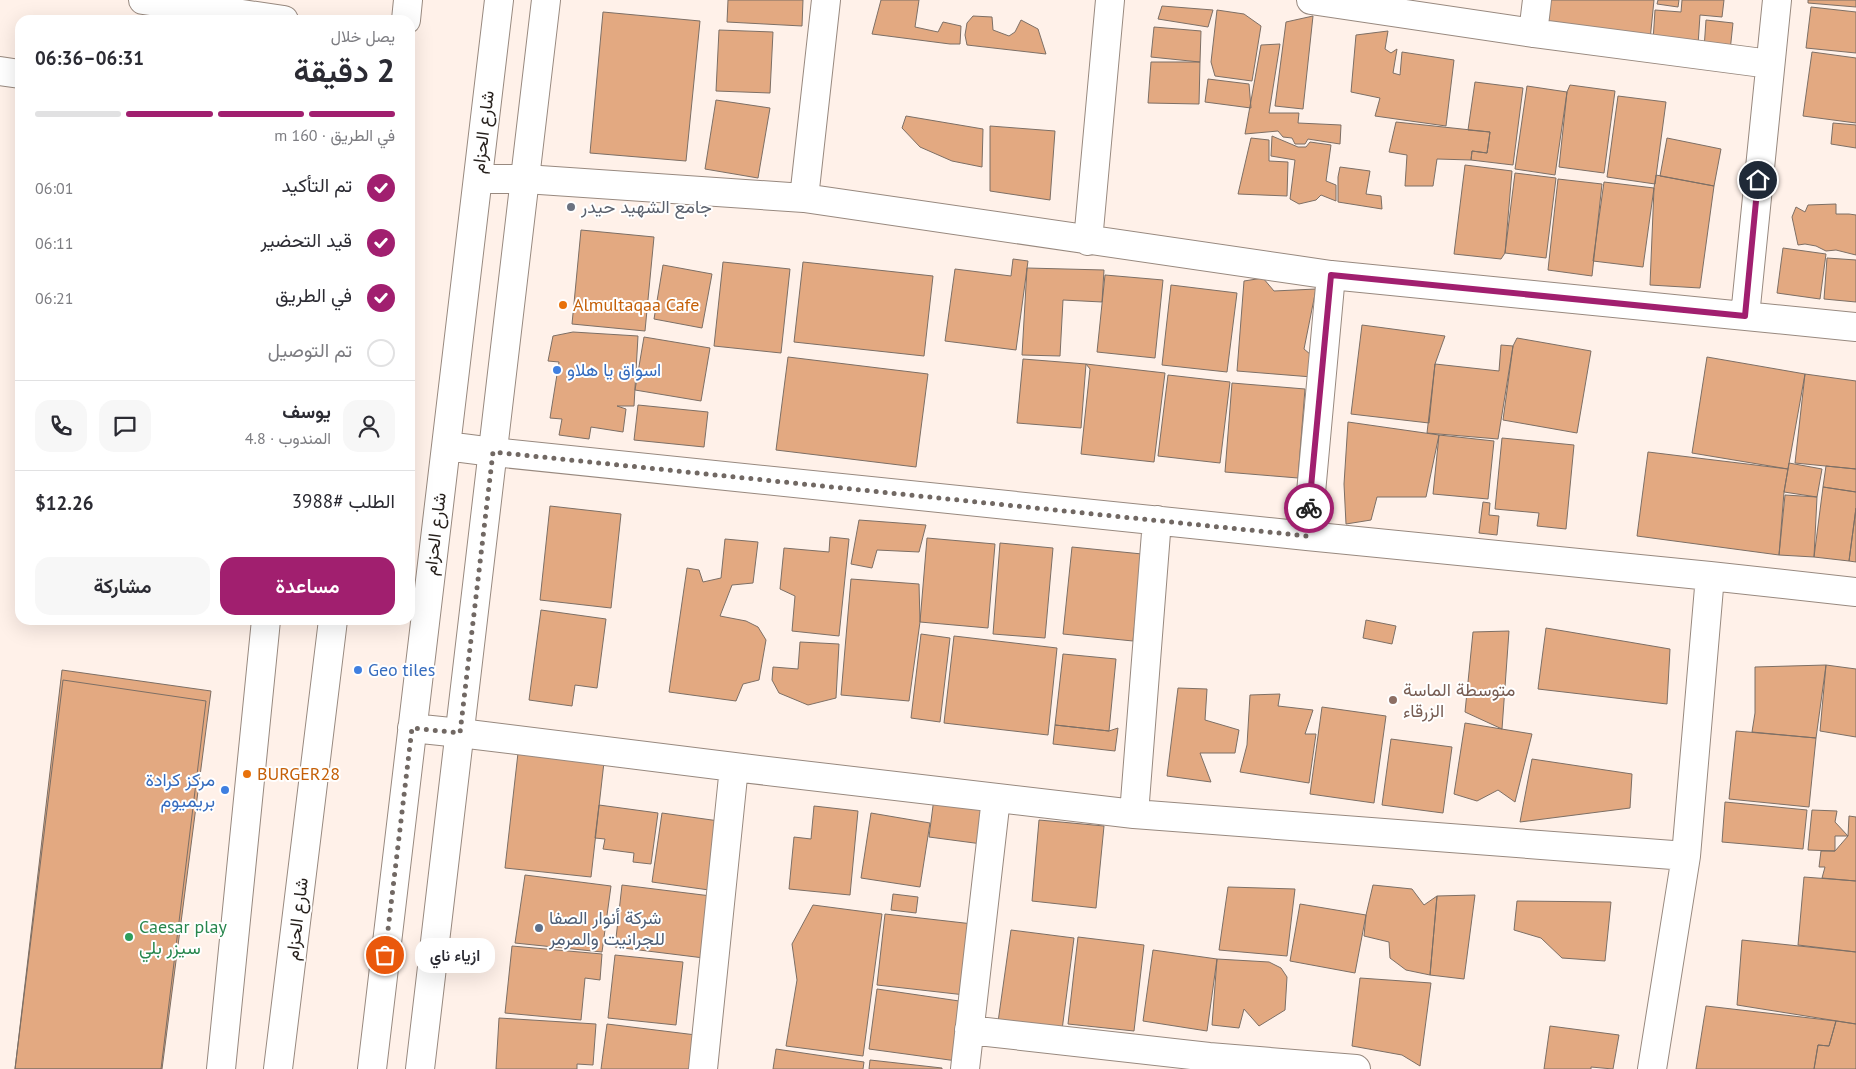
<!DOCTYPE html>
<html lang="ar">
<head>
<meta charset="utf-8">
<style>
	body { margin:0; font-family:"PT Sans",Vazirmatn,sans-serif; background:#f7f7f7; color:#2b2b33; direction:rtl; height:100vh; display:flex; flex-direction:column; font-size:19px; white-space:nowrap }
	* { box-sizing:border-box; margin:0 }
	p { font-size:16px; color:#7c7c81 }
	.icon { flex:none; width:28px; height:28px; fill:none; stroke:currentColor; stroke-width:2; stroke-linecap:round; stroke-linejoin:round }
	.map { position:relative; flex:1; overflow:hidden; direction:ltr }
	.side { position:absolute; left:15px; top:15px; width:400px; height:610px; display:flex; flex-direction:column; background:#fff; border-radius:15px; box-shadow:0 5px 20px #0002; direction:rtl }
	.side>* { flex:none }
	.pin { position:absolute; display:grid; place-items:center; width:42px; height:42px; color:#fff; margin:-21px; border:2px solid #fff; border-radius:50%; box-shadow:0 1px 5px #0007 }
	.courier { position:absolute; display:grid; place-items:center; width:50px; height:50px; margin:-25px; border:4px solid #a11f6f; border-radius:50%; background:#fff; color:#222; box-shadow:0 1px 6px #0007 }
	.bubble { position:absolute; height:35px; border-radius:15px; background:#fff; box-shadow:0 5px 20px #0002; font-size:16px; font-weight:600; line-height:35px; text-align:center; direction:rtl }
	.overview em { font-style:normal; font-weight:600 }
	.overview div { display:flex; flex-direction:column-reverse }
	.overview { display:flex; align-items:center; justify-content:space-between; height:85px; padding:0 20px }
	h1 { font-size:32px; font-weight:600; line-height:38px }
	.bar { display:grid; grid-template-columns:repeat(4,1fr); gap:8px 5px; align-content:center; height:60px; padding:0 20px }
	.bar i { height:6px; border-radius:4px; background:#e1e1e2 }
	.bar .active { background:#a11f6f }
	.bar p { grid-column:span 4 }
	.line { display:flex; align-items:center; gap:12px; padding:0 20px; border-top:1px solid #e1e1e2 }
	.line div { flex:1 }
	.round { display:grid; place-items:center; flex:none; width:52px; height:52px; border-radius:15px; background:#f7f7f7 }
	ol { padding:0 20px; list-style:none }
	li { display:flex; align-items:center; gap:15px; height:55px }
	li p { margin-inline-start:auto }
	li .icon { padding:5px; border-radius:50%; background:#a11f6f; color:#fff; stroke-width:4 }
	li:last-child { color:#7c7c81 }
	li i { width:28px; height:28px; border:2px solid #e1e1e2; border-radius:50% }
	.action { display:flex; gap:10px; margin-top:auto; padding:10px 20px }
	.action a { flex:1; height:58px; border-radius:15px; background:#a11f6f; color:#fff; font-size:20px; font-weight:600; line-height:58px; text-align:center }
	.action a+a { background:#f7f7f7; color:#2b2b33 }
	.map>svg:first-child { display:block }
</style>
</head>
<body>
<div class="map">
<svg width="1856" height="1069" viewBox="0 0 1856 1069">
	<rect width="100%" height="100%" fill="#fff1e9"/>
	<path fill="#e3a981" stroke="#7d6f65" d="M728,0H803L802,26L727,22Z
		M881,0H919L915,27L938,32L943,22L961,26L960,44H950L872,34Z
		M1546,0H1654L1650,40L1544,30Z
		M1658,0H1679L1678,7L1657,4Z
		M1682,0H1724L1722,17L1700,15L1698,45L1653,41L1655,10L1681,12Z
		M1808,0H1856V7L1808,3Z
		M1162,6L1213,10L1208,27L1158,19Z
		M1811,7L1856,12V53L1806,48Z
		M1217,10L1244,14L1261,26L1252,81L1215,76L1211,62Z
		M603,12L700,21L686,161L590,153Z
		M973,16L992,17L993,30L1009,36L1015,32L1021,20L1038,29L1046,54L967,45L965,35L967,23Z
		M1313,16L1303,109L1275,106L1286,22Z
		M1706,20L1733,23L1730,51L1704,49Z
		M1154,27L1201,31L1200,62L1151,57Z
		M719,30L773,32L770,93L716,91Z
		M1388,31L1385,49L1391,53L1397,49L1393,73L1400,75L1402,52L1454,60L1446,126L1375,116L1380,98L1351,92L1356,35Z
		M1280,44L1269,113H1299L1298,123L1341,125L1340,144L1308,139L1305,144H1295L1292,138L1283,137L1278,131L1245,134L1261,45Z
		M1812,52L1856,58V123L1803,116Z
		M1151,62H1200L1199,104L1148,103Z
		M1208,79L1249,84L1251,108L1205,102Z
		M1475,82L1523,88L1513,165L1471,160L1472,151L1487,153L1490,132L1468,130Z
		M1570,85L1615,91L1604,173L1559,167L1567,92Z
		M1527,86L1567,92L1555,175L1515,169Z
		M1618,96L1666,102L1655,184L1607,177Z
		M716,100L770,108L758,178L705,169Z
		M906,116L983,129L982,167L952,161L920,147L902,128Z
		M1396,122L1490,132L1487,153L1472,151L1471,160L1437,159L1433,186H1405L1407,155L1389,152Z
		M1833,123L1856,125V148L1831,144Z
		M990,126L1055,131L1050,200L990,191Z
		M1272,136L1298,147H1306L1310,142L1331,145L1326,181L1336,185V201L1321,195L1316,200L1299,204L1290,199L1295,160L1271,156Z
		M1251,138L1269,140V161L1288,162L1287,196L1238,194Z
		M1667,138L1721,149L1714,186L1660,176Z
		M1465,165L1512,171L1505,253L1501,259L1454,254Z
		M1340,167L1370,171L1366,194L1381,196L1382,209L1338,202V177Z
		M1515,173L1556,178L1546,258L1505,253Z
		M1656,175L1714,186L1700,288L1650,285L1654,188Z
		M1558,179L1602,184L1592,276L1548,270Z
		M1604,182L1654,188L1643,267L1593,261Z
		M1836,204V214H1849L1856,215V255L1836,250L1826,251L1816,246L1805,244L1798,245L1792,217L1796,207L1805,212L1808,205Z
		M581,230L654,237L645,331L572,324Z
		M1783,248L1826,254L1820,299L1777,293Z
		M1827,258L1856,260V302L1824,299Z
		M1013,259L1028,261L1016,350L945,341L955,269L1011,276Z
		M723,262L790,269L781,353L714,346Z
		M803,262L933,276L924,356L794,342Z
		M663,265L712,274L702,328L654,319Z
		M1027,268L1104,270L1102,302L1063,300L1060,356L1022,355Z
		M1105,275L1163,280L1155,358L1097,352Z
		M1263,278L1274,291L1316,289L1304,349L1317,360L1312,377L1237,371L1244,281Z
		M1171,285L1237,293L1227,372L1162,365Z
		M1362,325L1445,336L1435,364L1429,423L1351,414Z
		M573,332L638,336L634,406H617L626,409L623,432L591,427L589,439L559,435L562,419L550,418L559,362L548,361L553,336Z
		M644,337L710,348L701,401L635,390Z
		M1517,338L1591,351L1577,433L1503,420L1513,346Z
		M1501,345L1513,346L1498,439L1427,433L1435,364L1499,371Z
		M788,357L928,374L916,467L776,450Z
		M1707,357L1805,374L1788,469L1692,453Z
		M1023,359L1086,364L1081,428L1017,423Z
		M1086,364L1165,373L1154,462L1081,454L1090,369Z
		M1805,374L1856,381V469L1795,463Z
		M1168,375L1230,382L1220,463L1158,456Z
		M1232,383L1305,389L1298,478L1225,472Z
		M638,405L708,412L704,447L634,440Z
		M1348,422L1439,435L1426,497H1377L1371,520L1346,524L1344,484Z
		M1439,435L1494,441L1488,499L1433,494Z
		M1502,438L1574,445L1566,529L1537,526L1539,513L1495,509Z
		M1648,452L1788,469L1784,492L1779,555L1637,536Z
		M1789,463L1822,469L1817,497L1784,492Z
		M1826,466L1856,469V492L1823,487Z
		M1823,487L1856,492V508L1849,561L1814,557Z
		M1785,495L1817,497L1814,557L1779,555Z
		M1483,502L1490,503L1489,515L1499,516L1497,535L1479,533Z
		M550,506L621,514L611,608L540,600Z
		M1856,508V562L1849,561Z
		M859,520L926,525L919,552L877,550L872,568L851,564Z
		M830,537L849,539L839,636L792,631L795,596L780,589L784,548L829,552Z
		M927,538L995,544L988,628L920,622Z
		M725,539L758,542L753,583L732,585L720,616L746,621L758,627L766,640L759,680L743,684L736,701L669,692L687,568L699,570L703,582L721,578Z
		M1000,543L1053,548L1045,638L993,634Z
		M1072,547L1142,554L1133,641L1063,634Z
		M851,579L919,584L920,622L909,701L841,695Z
		M541,610L606,619L597,688L575,685L572,706L529,700Z
		M1366,620L1396,626L1392,644L1363,638Z
		M1546,628L1670,649L1667,704L1538,689Z
		M1509,631L1502,729L1465,712L1473,632Z
		M921,634L950,638L940,722L911,718Z
		M954,636L1057,648L1048,735L944,723Z
		M800,642L839,644L836,698L808,705L779,693L772,680L773,667L798,669Z
		M1063,654L1116,659L1109,731L1055,725Z
		M1826,665L1856,669V737L1820,731Z
		M1826,665L1816,738L1752,732L1755,713V667Z
		M62,670L211,691L162,1069H15Z
		M63,680L206,701L161,1069H15Z
		M1178,688L1207,689L1205,720L1239,730L1235,753H1200L1211,782L1167,776Z
		M1280,694L1278,706L1313,710L1305,734H1316L1309,783L1240,772L1247,745L1250,695Z
		M1322,707L1386,716L1374,803L1310,794Z
		M1465,723L1532,734L1515,802L1498,790L1477,801L1454,794Z
		M1055,725L1109,731L1118,728L1115,751L1053,744Z
		M1736,731L1816,738L1809,807L1729,799Z
		M1391,739L1452,747L1443,813L1382,805Z
		M518,753L604,762L591,877L505,868Z
		M1532,759L1632,774L1630,808L1520,822Z
		M934,798L987,806L982,844L929,837Z
		M1725,802L1807,810L1803,849L1722,842Z
		M599,805L658,813L651,864L633,862L634,853L603,849L605,839L595,838Z
		M814,806L858,811L850,895L789,889L794,837L811,839Z
		M1812,810L1837,811L1835,822L1848,836H1835V851L1808,850Z
		M662,813L719,821L709,890L652,882Z
		M871,813L930,823L920,887L861,878Z
		M1849,816L1856,817V881L1822,878L1825,867H1819L1821,851H1835L1848,836Z
		M1039,820L1104,826L1096,908L1032,901Z
		M525,875L611,886L602,952L515,943Z
		M1804,877L1856,881V952L1798,945Z
		M622,885L711,896L704,958L615,947Z
		M1373,885L1412,889L1424,905L1437,896L1430,975L1406,970L1390,958L1389,942L1364,936L1366,915Z
		M1228,887L1295,889L1287,956L1219,950Z
		M893,894L918,897L916,913L891,910Z
		M1475,895L1464,979L1430,975L1437,896Z
		M1517,901L1611,902L1605,961L1562,958L1541,938L1514,930Z
		M1300,904L1366,915L1355,973L1290,961Z
		M813,905L882,914L863,1056L786,1046L797,980L792,944Z
		M885,914L973,924L965,995L877,985Z
		M1011,930L1074,938L1062,1030L998,1022Z
		M1078,937L1144,945L1134,1031L1068,1024Z
		M1742,940L1856,952V1024L1737,1005Z
		M512,946L602,954L600,980L585,978L581,1020L505,1013Z
		M1153,950L1217,959L1207,1031L1143,1021Z
		M615,955L683,962L676,1025L608,1018Z
		M1217,959L1269,962L1281,968L1287,977L1285,1010L1259,1026L1244,1009L1239,1028L1212,1025Z
		M1360,978L1431,983L1420,1066L1402,1055L1352,1046Z
		M877,989L966,1002L957,1061L869,1049Z
		M1706,1006L1836,1021L1829,1046L1818,1045L1814,1069H1696Z
		M499,1018L596,1024L593,1065L577,1064V1069H496Z
		M1836,1021L1856,1024V1069H1814L1818,1045L1829,1046Z
		M607,1024L696,1035L692,1069H601Z
		M1550,1026L1619,1035L1613,1069L1591,1067V1069H1544Z
		M776,1049L864,1062L863,1069H773Z
		M870,1060L942,1068V1069H869Z"/>
	<g fill="none" stroke-linecap="round" stroke-linejoin="round">
		<g stroke="#98897f" stroke-width="30">
			<path id="street" d="M1311,0L1533,33L1770,64
				M1533,33L1537,0
				M0,71L20,74
				M525,179L804,198L1331,275L1856,327
				M804,198L826,0
				M1088,241L1110,0
				M1745,316L1777,0
				M493,452L1307,536L1710,576L1856,592
				M1307,536L1331,275
				M460,733L734,767L1134,814L1686,856
				M1134,814L1157,520
				M969,1030L1209,1057L1356,1069
				M221,1069L266,620
				M703,1069L734,767
				M965,1069L996,798
				M1652,1069L1686,856L1710,576"/>
		</g>
		<g stroke="#98897f" stroke-width="30">
			<path id="secondary" d="M143,0L284,20
				M420,1069L546,0"/>
		</g>
		<g stroke="#98897f" stroke-width="30">
			<path id="primary" d="M406,20L408,0
				M478,179H525
				M446,446L493,452
				M412,728L460,733
				M278,1069L333,620
				M372,1069L499,0"/>
		</g>
		<use href="#street" stroke="#fff" stroke-width="28"/>
		<use href="#secondary" stroke="#fff" stroke-width="28"/>
		<use href="#primary" stroke="#fff" stroke-width="28"/>
	</g>
	<g fill="none" stroke-linecap="round" stroke-linejoin="round">
		<path stroke="#716863" stroke-width="5" stroke-dasharray="0 9" d="M385,955L412,728L460,733L493,452L1307,536L1309,508"/>
		<path stroke="#a11f6f" stroke-width="6" d="M1309,508L1331,275L1745,316L1758,180"/>
	</g>
	<circle fill="#6b7280" stroke="#fff" stroke-width="2" cx="571" cy="207" r="5"/>
	<g fill="#e8710a" stroke="#fff" stroke-width="2">
		<circle cx="563" cy="305" r="5"/>
		<circle cx="247" cy="774" r="5"/>
	</g>
	<g fill="#3f7fe0" stroke="#fff" stroke-width="2">
		<circle cx="557" cy="370" r="5"/>
		<circle cx="358" cy="670" r="5"/>
		<circle cx="225" cy="790" r="5"/>
	</g>
	<circle fill="#8d6e63" stroke="#fff" stroke-width="2" cx="1393" cy="700" r="5"/>
	<circle fill="#5c6f8a" stroke="#fff" stroke-width="2" cx="539" cy="928" r="5"/>
	<circle fill="#2e9e5b" stroke="#fff" stroke-width="2" cx="129" cy="937" r="5"/>
	<g text-anchor="middle" stroke-width="4" stroke-linejoin="round" paint-order="stroke">
		<g font-size="18" fill="#251f1b" stroke="#fff">
			<text transform="translate(483 132) rotate(-83)" y="6">شارع الحزام</text>
			<text transform="translate(435 534) rotate(-83)" y="6">شارع الحزام</text>
			<text transform="translate(297 919) rotate(-83)" y="6">شارع الحزام</text>
		</g>
		<g font-size="18" fill="#5b616d" stroke="#fff" text-anchor="start">
			<text x="581" y="213">جامع الشهيد حيدر</text>
		</g>
		<g font-size="18" fill="#c56008" stroke="#fff" text-anchor="start">
			<text x="573" y="311">Almultaqaa Cafe</text>
			<text x="257" y="780">BURGER28</text>
		</g>
		<g font-size="18" fill="#366cbe" stroke="#fff" text-anchor="start">
			<text x="567" y="376">اسواق يا هلاو</text>
			<text x="368" y="676">Geo tiles</text>
			<text x="215" y="786" text-anchor="end">مركز كرادة<tspan x="215" dy="21">بريميوم</tspan></text>
		</g>
		<g font-size="18" fill="#785e54" stroke="#fff" text-anchor="start">
			<text x="1403" y="696">متوسطة الماسة<tspan x="1403" dy="21">الزرقاء</tspan></text>
		</g>
		<g font-size="18" fill="#4e5e75" stroke="#fff" text-anchor="start">
			<text x="549" y="924">شركة أنوار الصفا<tspan x="549" dy="21">للجرانيت والمرمر</tspan></text>
		</g>
		<g font-size="18" fill="#27864d" stroke="#fff" text-anchor="start">
			<text x="139" y="933">Caesar play<tspan x="139" dy="21">سيزر بلي</tspan></text>
		</g>
	</g>
</svg>
<div class="pin" style="left:385px;top:955px;background:#ea580c"><svg class="icon" aria-label="bag" viewBox="0 0 24 24"><path d="M5 8h14l-1 12H6zM9 8a3 3 0 0 1 6 0"/></svg></div>
<div class="pin" style="left:1758px;top:180px;background:#1f2937"><svg class="icon" aria-label="home" viewBox="0 0 24 24"><path d="M3 11l9-7 9 7M6 9v11h12V9"/></svg></div>
<div class="courier" style="left:1309px;top:508px"><svg class="icon" aria-label="bike" viewBox="0 0 24 24"><circle cx="6" cy="16" r="4"/><circle cx="18" cy="16" r="4"/><path d="M6 16l4-8h5l3 8M10 8l3 8H6M13 5h3"/></svg></div>
<div class="bubble" style="left:415px;top:938px;width:80px">ازياء ناي</div>
<section class="side">
<div class="overview"><div><h1>2 دقيقة</h1><p>يصل خلال</p></div><em>06:31–06:36</em></div>
<div class="bar"><i class="active"></i><i class="active"></i><i class="active"></i><i></i><p>في الطريق · 160 m</p></div>
<ol>
<li><svg class="icon" aria-label="check" viewBox="0 0 24 24"><path d="M5 12l5 5 9-10"/></svg>تم التأكيد<p>06:01</p></li>
<li><svg class="icon" aria-label="check" viewBox="0 0 24 24"><path d="M5 12l5 5 9-10"/></svg>قيد التحضير<p>06:11</p></li>
<li><svg class="icon" aria-label="check" viewBox="0 0 24 24"><path d="M5 12l5 5 9-10"/></svg>في الطريق<p>06:21</p></li>
<li><i></i>تم التوصيل</li>
</ol>
<div class="line" style="height:90px"><a class="round"><svg class="icon" aria-label="person" viewBox="0 0 24 24"><circle cx="12" cy="8" r="4"/><path d="M4 21q1-7 8-7t8 7"/></svg></a><div><b>يوسف</b><p>المندوب · 4.8</p></div><a class="round"><svg class="icon" aria-label="chat" viewBox="0 0 24 24"><path d="M4 5h16v11H9l-5 4z"/></svg></a><a class="round"><svg class="icon" aria-label="phone" viewBox="0 0 24 24"><path d="M5 4h4l2 5-3 2q2 4 5 5l2-3 5 2v4C11 20 4 13 5 4z"/></svg></a></div>
<div class="line" style="height:65px"><div>الطلب #3988</div><b>$12.26</b></div>
<div class="action"><a>مساعدة</a><a>مشاركة</a></div>
</section>
</div>
</body>
</html>
